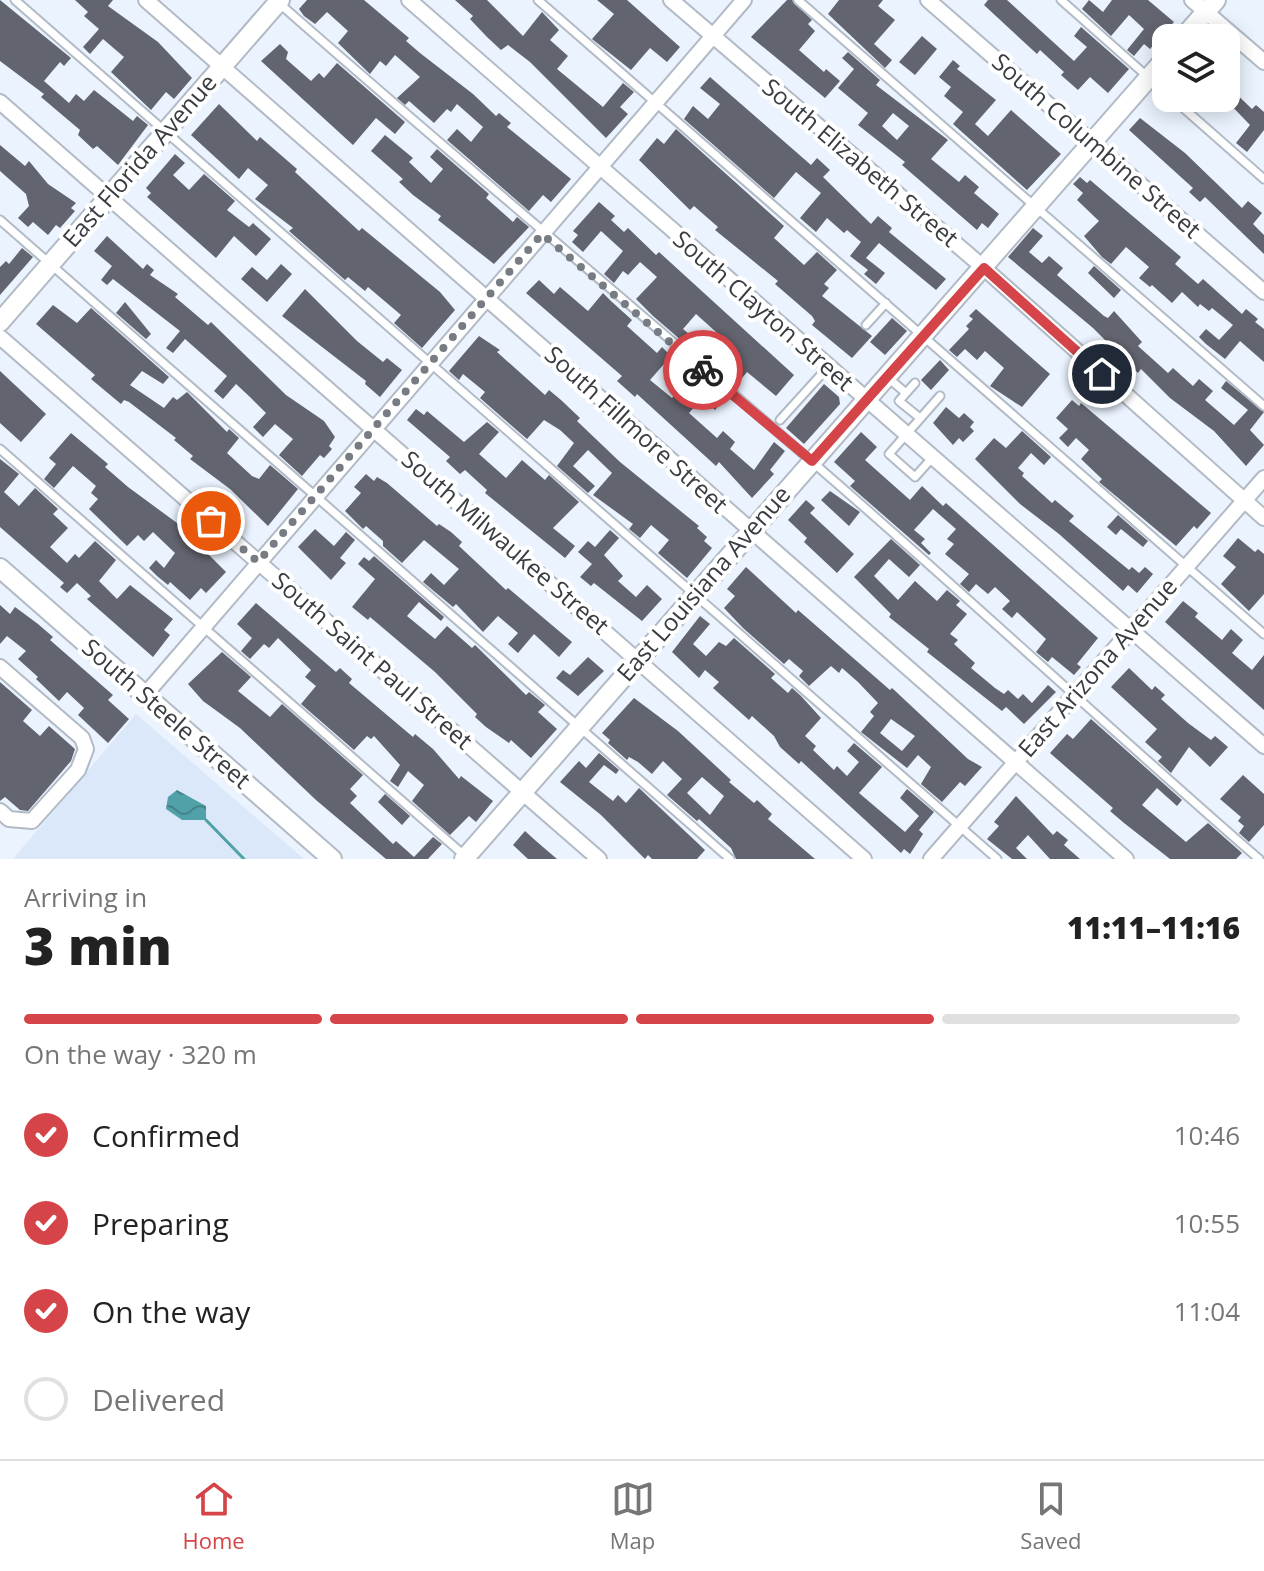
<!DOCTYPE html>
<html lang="en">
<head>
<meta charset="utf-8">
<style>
	body { margin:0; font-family:"Open Sans",sans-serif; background:#f2f2f2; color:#222; height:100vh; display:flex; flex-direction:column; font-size:30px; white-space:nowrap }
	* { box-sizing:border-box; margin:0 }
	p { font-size:26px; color:#767676 }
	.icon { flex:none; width:44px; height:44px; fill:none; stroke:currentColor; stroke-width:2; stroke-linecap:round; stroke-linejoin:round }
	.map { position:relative; height:859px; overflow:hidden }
	.sheet { display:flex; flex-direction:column; background:#fff; flex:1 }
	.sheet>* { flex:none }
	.tools { position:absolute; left:1152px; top:24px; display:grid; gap:16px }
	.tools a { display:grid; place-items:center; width:88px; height:88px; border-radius:16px; background:#fff; box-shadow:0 4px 20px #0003; font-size:40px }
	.pin { position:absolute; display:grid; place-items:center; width:68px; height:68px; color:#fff; margin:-34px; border:4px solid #fff; border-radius:50%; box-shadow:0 2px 8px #0007 }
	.courier { position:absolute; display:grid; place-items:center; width:80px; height:80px; margin:-40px; border:6px solid #d44449; border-radius:50%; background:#fff; color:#222; box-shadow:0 2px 10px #0007 }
	.overview em { font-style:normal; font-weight:800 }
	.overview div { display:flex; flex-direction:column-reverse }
	.overview { display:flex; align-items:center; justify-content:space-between; height:136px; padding:0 24px }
	h1 { font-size:52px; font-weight:800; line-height:60px }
	.bar { display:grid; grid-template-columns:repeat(4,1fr); gap:12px 8px; align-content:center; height:96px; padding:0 24px }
	.bar i { height:10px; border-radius:6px; background:#e0e0e0 }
	.bar .on { background:#d44449 }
	.bar p { grid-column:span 4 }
	ol { padding:0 24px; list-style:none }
	li { display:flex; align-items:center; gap:24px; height:88px }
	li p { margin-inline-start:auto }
	li .icon { padding:8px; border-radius:50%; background:#d44449; color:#fff; stroke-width:4 }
	li:last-child { color:#767676 }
	li i { width:44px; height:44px; border:4px solid #e0e0e0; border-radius:50% }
	.tabs { display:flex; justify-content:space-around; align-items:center; height:112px; border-top:2px solid #e0e0e0; background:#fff; font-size:22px; color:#767676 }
	.tabs a { display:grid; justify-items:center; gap:4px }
	.tabs .on { color:#d44449 }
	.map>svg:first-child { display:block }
</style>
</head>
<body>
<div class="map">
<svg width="1264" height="859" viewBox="0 0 1264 859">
	<defs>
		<pattern id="water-waves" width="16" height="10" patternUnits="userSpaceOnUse" patternTransform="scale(2)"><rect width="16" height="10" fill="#50a1a8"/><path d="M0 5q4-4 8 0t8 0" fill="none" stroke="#43848a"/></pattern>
	</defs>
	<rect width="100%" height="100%" fill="#eaf3fe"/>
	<path fill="#dbe8f9" d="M136,714L304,859H13Z"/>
	<path fill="url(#water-waves)" d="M177,790L206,806V820H182L166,809L168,797Z"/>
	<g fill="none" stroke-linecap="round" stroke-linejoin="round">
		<path stroke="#50a1a8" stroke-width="3" d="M206,820L244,859"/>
	</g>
	<path fill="#62646f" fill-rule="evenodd" d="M0,0L71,58L64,66L60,62L44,81L69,103L76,94L84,101L94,90L133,121L137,116L148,125L118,165L97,146L93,149L78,135L80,130L41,97L44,94L0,61Z
		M75,0H113L108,6L158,42L192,78L174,99L166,92L151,110L111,72L124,57L103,39L90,54L83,47L99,29L84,16L88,12Z
		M307,0H364L409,38L406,41L420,53L473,94L496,116L499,113L511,123L507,127L571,179L551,202L543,195L529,211L447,140L457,129L471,142L483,127L457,104L451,112L447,109L434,123L409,101L405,105L397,98L420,77L395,55L386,66L380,61L370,74L338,43L348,31L327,12L315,24L304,16L299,9Z
		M455,0H487L523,36L542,12L559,30L550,40L568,56L557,69L603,107L623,83L634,92L620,107L628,114L606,138L530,62L508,45L501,50L487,37L470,19L473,16Z
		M597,0H627L680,47L667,62L650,48L631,70L592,39L614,14Z
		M787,0H792L812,20L808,24L815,31L799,50L824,72L826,69L840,81L825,98L751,37Z
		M839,0H883L878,6L895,20L874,44L892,60L885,68L828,14Z
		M988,0H1007L1074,61L1087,47L1074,36L1081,27L1129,69L1108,93L1090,77L1078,90L1061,75L1064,72L1040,50L1037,54L1025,43L984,5Z
		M1089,0L1103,12L1112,0H1148L1174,22L1150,49L1144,44L1134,56L1127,50L1144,29L1129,15L1111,36L1082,9Z
		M922,36L937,49L915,75L899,62Z
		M280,44L288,52L286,59L311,81L319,73L324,78L337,63L405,122L395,134L376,118L353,145L261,61Z
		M848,52L880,80L876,85L948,140L931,159L959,182L965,175L979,187L974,193L999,214L988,228L982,223L977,230L902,165L905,162L858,125L868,113L838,88L854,69L842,58ZM893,113L909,126L897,140L882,126Z
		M953,60L960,66L957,69L996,100L975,124L988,136L1011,110L1061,154L1027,190L953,124L963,112L944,96L951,87L939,77Z
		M710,77L811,165L817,158L830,170L823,177L871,224L878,216L892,228L889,232L946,279L936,290L879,243L866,258L885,273L876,284L864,274L868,270L850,256L861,242L847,230L844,233L827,218L816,232L800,218L821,193L796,172L774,198L684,119L693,106L708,119L720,104L700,88Z
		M1226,84L1252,109L1256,105L1264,112V130L1247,152L1236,143L1250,125L1226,100Z
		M219,104L257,141L260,137L297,169L295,172L359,231L362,228L440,292L455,310L422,348L394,323L401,315L368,287L365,291L348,277L345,280L289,231L293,228L255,199L268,185L248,168L239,179L191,135Z
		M1140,118L1185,153L1242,208L1248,201L1262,213L1253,224L1264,235V254L1205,197L1200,202L1189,192L1193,188L1129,130Z
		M676,129L784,226L774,238L804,265L817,252L837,270L824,284L829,288L822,296L872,336L852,358L812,325L815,321L812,316L775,284L778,281L715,230L718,227L694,206L690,210L639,160L657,138L664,144Z
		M385,135L413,158L409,162L431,183L443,169L430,157L437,149L489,194L486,198L513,222L517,217L529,227L494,264L438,220L441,216L413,195L399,182L403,179L371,151Z
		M0,145L25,166L29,161L48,184L76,203L71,208L75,211L60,228L56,225L48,235L33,222L28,227L18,218L29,206L26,194L0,171Z
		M175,154L185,163L173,175L189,190L204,174L235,201L227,210L249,227L253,223L271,239L256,256L234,236L216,258L147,197L151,193L146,188Z
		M1080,177L1087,183L1090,180L1181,257L1175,264L1198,284L1203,279L1242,314L1246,309L1258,319L1255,322L1264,329V362L1240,341L1225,359L1206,344L1199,337L1206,329L1219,340L1233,325L1212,308L1209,311L1200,304L1198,307L1182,292L1172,303L1152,285L1150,287L1139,278L1149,267L1126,247L1111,264L1102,257L1084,236L1099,221L1077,200L1083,193L1073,184Z
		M599,202L615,216L611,220L624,232L628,228L656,255L659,252L794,375L776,396L747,372L742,378L730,368L724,374L707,360L725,340L696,314L683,329L711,352L704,360L653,316L636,299L657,277L640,262L628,275L623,271L614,283L604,274L623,251L601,231L583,252L572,242L578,235L573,231Z
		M1033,228L1043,236L1029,252L1042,263L1049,256L1063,268L1057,275L1104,316L1108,318L1114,311L1142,342L1138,346L1168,373L1173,368L1193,386L1199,379L1213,391L1205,400L1234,425L1248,410L1221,388L1226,381L1264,412L1250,430L1264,445L1246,466L1214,431L1170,398L1141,369L1138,373L1093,328L1008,257Z
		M107,236L143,269L147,264L154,270L150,275L178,294L175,297L208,325L211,322L286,395L324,421L335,437L329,446L332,449L324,458L320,455L302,476L279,455L293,439L275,424L263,437L253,427L266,413L250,397L236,384L223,399L214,391L227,376L185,339L173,353L166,348L180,331L113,279L107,285L101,280L112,266L94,251Z
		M22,248L33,257L0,295V267L6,261L9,264Z
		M281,264L292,274L267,302L241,279L252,267L267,280Z
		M1094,266L1121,290L1114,298L1088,273Z
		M539,280L554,294L560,287L588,311L603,293L612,302L632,320L627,326L657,353L662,347L671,356L650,380L672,398L693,376L723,400L715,410L702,398L689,413L717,438L723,431L735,442L730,449L754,470L774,442L785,451L770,470L774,474L752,498L719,462L716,466L637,394L635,397L617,381L622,376L526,293Z
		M305,289L357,341L383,362L387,358L402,370L380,397L365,384L366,381L282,316Z
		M125,302L151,334L146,339L116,313Z
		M53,305L77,323L91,308L169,377L163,384L142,371L130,385L164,408L173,397L177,400L187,392L227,432L229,429L239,438L227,453L252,476L259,479L270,465L298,489L268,526L230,489L190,459L193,456L174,440L176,438L129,402L124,400L121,404L91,379L95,375L36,324Z
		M976,309L1050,374L1022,407L990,386L1004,368L985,351L977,360L965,349L957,357L949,350L969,329L966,326L973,319L969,316Z
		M892,318L907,331L885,355L870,342Z
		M479,336L500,350L497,352L545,395L549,390L561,400L580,418L577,421L620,462L699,526L697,528L707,537L704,541L712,548L687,578L658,553L669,540L651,525L640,538L629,529L633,524L593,495L612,473L588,450L573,466L595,486L588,493L557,466L574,443L560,430L544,420L527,439L480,398L485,392L463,374L459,380L449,371Z
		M940,360L949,370L931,390L921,380Z
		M0,371L46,414L21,442L0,423Z
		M824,384L839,397L840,404L804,444L786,428Z
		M1072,400L1079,406L1081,403L1211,513L1197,529L1194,526L1176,546L1099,482L1102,479L1081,459L1089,450L1076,438L1068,447L1059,438L1068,429L1056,418Z
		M946,407L959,418L964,413L974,422L970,427L974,431L963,442L959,438L953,445L933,423Z
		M416,409L424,415L427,411L464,442L487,422L499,432L479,454L506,478L522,460L545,480L549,475L579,502L553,528L575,546L565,558L485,493L487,490L465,470L460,474L446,461L450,457L407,420Z
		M1022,431L1051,457L1044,465L1031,453L1018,468L1024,473L1022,476L1052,503L1055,500L1074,516L1069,521L1129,570L1132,567L1139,573L1145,567L1153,574L1137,593L1128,585L1123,591L1059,534L1020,504L975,459L994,438L1006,448Z
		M861,432L877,447L865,460L910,500L922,486L943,506L946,503L1098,638L1077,664L1081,667L1074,675L1052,657L1048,662L1036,652L1046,639L1017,612L1012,618L1002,609L1010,601L995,587L988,594L976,584L969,592L960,584L969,574L945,554L954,544L947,539L956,529L933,509L914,530L925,539L921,543L931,553L929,555L850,486L855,481L834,462Z
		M71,433L108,464L105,467L128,487L177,523L226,572L206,593L201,588L190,600L170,582L168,585L157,576L149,568L156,560L164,568L175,553L153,532L144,541L138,535L127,546L89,509L98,499L91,493L96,486L73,466L54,488L44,479L56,464L49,458Z
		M0,459L19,474L4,492L19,506L35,488L58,509L53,514L68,528L50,547L67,563L75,554L79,558L95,541L116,560L99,581L117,599L130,585L173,619L164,630L170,635L153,657L87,599L91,596L77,583L67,593L60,587L64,583L0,527Z
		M366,474L374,481L377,477L387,483L437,526L439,524L451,532L462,542L459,546L506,590L508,588L572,642L559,657L534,634L518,653L508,644L518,633L498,616L483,632L456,604L453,607L423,582L431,573L444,585L459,569L424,540L402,563L383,546V541L366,526L363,529L345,511L361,493L354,487Z
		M830,491L860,512L849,526L821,500Z
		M806,500L815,508L810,513L854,554L837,573L804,542L807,538L788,520Z
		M1118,515L1148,541L1143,547L1121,529L1116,535L1107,527Z
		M315,529L334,546L346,532L355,540L340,558L346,563L331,580L298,547Z
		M610,530L619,538L604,555L623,576L618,581L636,597L647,585L662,599L642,621L594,583L591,586L580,577L592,564L578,552L588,541L595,547Z
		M1238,538L1255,552L1258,549L1264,554V594L1249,611L1221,584L1236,567L1223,556Z
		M891,539L920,565L909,577L889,559L874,576L898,600L915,581L937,601L947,590L960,601L956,605L967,614L950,634L958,640L954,644L975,663L971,668L995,688L1004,694L1008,690L1018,699L1023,694L1032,703L1048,685L1056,692L1024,724L1006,707L1002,711L927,652L929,649L889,617L891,614L854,577Z
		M374,556L444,617L441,621L419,602L407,616L435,639L447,626L472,648L475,645L526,695L529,692L545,705L538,712L557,729L531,758L511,740L509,743L486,727L475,717L477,714L435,672L370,617L368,620L352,607L375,579L358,564L364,557L369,561Z
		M746,567L796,613L798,610L890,690L892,688L968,759L982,767L965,786L960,782L942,802L921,784L931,767L918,755L907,768L861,732L874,716L870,712L878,703L858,682L842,668L839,673L831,666L809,686L799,676L803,671L789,659L784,664L743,628L724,608L735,596L727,589ZM891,719L915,736L902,751L880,733Z
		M1183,601L1198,613L1195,617L1222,640L1231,629L1243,640L1232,653L1252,670L1264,655V710L1165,622Z
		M256,603L336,672L340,668L352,679L349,683L413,737L415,734L433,749L459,779L461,776L493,801L476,822L469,816L450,835L412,801L424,785L408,771L398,787L390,781L400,765L374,736L371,739L367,736L354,750L301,704L316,686L305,677L311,670L278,638L269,648L264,644L250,659L241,651L252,638L237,624Z
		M0,605L10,614L15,607L38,624L53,637L50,640L113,695L108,700L129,719L108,743L78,715L84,708L67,692L59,701L36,679L38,677L18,659L26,651L7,636L0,644Z
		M700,616L710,624L693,644L706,656L719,642L726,646L734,638L775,674L771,678L788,693L792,688L801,696L821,718L805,736L816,746L813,750L834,770L837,766L847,776L859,762L847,751L854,743L882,767L859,793L905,832L919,816L900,798L907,789L934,812L919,830L923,834L910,854L904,849L901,853L801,761L799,764L780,747L774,736L752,716L749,720L713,688L719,682L705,670L699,678L672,652Z
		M222,652L251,677L238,691L270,717L282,704L363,775L350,789L357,796L350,803L393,844L396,841L414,857L433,837L442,844L428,859H386L316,800L240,728L203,701L188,684Z
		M588,657L604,671L578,696L556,678L563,670L570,675Z
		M1129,668L1152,690L1155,686L1165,695L1161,699L1188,723L1211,740L1215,736L1228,747L1210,767L1189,747L1171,773L1158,761L1162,757L1145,742L1157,729L1111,687Z
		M0,682L32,710L23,721L40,736L49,726L75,749L71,761L28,811L20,810L5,797L0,801Z
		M634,698L678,731L731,780L729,782L754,803L757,800L772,814L768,819L815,859H736L731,848L699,819L697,821L667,795L682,779L663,761L652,774L638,762L629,757L627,760L608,743L610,740L602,733ZM702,777L724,796L710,815L687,793Z
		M1091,719L1182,800L1177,806L1157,788L1142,805L1186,842L1208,823L1242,853L1236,859H1170L1124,823L1110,811L1113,808L1050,753L1067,734L1073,739Z
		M599,753L619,770L616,774L604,765L589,782L613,801L618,795L626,803L639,788L705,850L697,859H652L648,855L645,859L601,815L560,782L579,761L586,768Z
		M1243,775L1264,794V825L1249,842L1239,833L1244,826L1238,821L1241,817L1220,799Z
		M385,794L410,816L402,825L378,802Z
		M1016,796L1053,835L1057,831L1068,840L1064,845L1080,859H1050L1028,835L1016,848L1027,859H1012L987,839L999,826L994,822Z
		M525,831L536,841L557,859H528L513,845Z"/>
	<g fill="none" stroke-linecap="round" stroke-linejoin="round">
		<g stroke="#b2bbc5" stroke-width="11">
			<path id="service" d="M15,0L997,859
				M538,0L1264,634
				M798,0L1264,406
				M1061,0L1166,93
				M280,4C455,158 634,307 810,460C962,591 1108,728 1259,859
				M1172,98L1264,179
				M0,220L730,859
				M866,325L886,303
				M887,377L906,393
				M915,383L899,401L920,418
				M780,420L828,367
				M0,449L465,856
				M932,458L915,477L889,454L940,396"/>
		</g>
		<g stroke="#b2bbc5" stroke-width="18">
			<path id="minor" d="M146,0L1126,859
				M409,0L1264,746
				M671,0L984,268L1264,518
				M928,0L1264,292
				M1192,0L1264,62
				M0,102L864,859
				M0,337L599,859
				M0,667L82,738L86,749L78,770L32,821L9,819L0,811
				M145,695L744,0
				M931,859L1264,478"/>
		</g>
		<g stroke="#b2bbc5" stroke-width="22">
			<path id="tertiary" d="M1183,38L1216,0
				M0,322L280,0
				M0,568L332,859
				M464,859L1166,58"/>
		</g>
		<use href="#service" stroke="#fff" stroke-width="7"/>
		<use href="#minor" stroke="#fff" stroke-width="14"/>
		<use href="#tertiary" stroke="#fff" stroke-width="18"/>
	</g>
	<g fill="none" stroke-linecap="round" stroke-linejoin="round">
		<path stroke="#777c83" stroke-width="8" stroke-dasharray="0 14.4" d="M211,521L258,562L542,234L703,370"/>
		<path stroke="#d44449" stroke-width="10" d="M703,370L812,461L984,268L1102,374"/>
	</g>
	<g text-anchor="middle" stroke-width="8" stroke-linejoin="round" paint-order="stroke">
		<g font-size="24" fill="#393c41" stroke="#fff">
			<text transform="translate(1096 146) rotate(41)" y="8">South Columbine Street</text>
			<text transform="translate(140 161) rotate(-49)" y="8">East Florida Avenue</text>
			<text transform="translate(860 163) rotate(40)" y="8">South Elizabeth Street</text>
			<text transform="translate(763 311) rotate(41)" y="8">South Clayton Street</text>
			<text transform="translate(636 430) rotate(42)" y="8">South Fillmore Street</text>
			<text transform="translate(505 543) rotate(41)" y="8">South Milwaukee Street</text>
			<text transform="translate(704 584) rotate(-49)" y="8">East Louisiana Avenue</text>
			<text transform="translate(372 661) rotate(41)" y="8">South Saint Paul Street</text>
			<text transform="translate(1098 668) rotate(-49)" y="8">East Arizona Avenue</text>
			<text transform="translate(166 714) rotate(41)" y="8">South Steele Street</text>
		</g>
	</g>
</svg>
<div class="tools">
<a><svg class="icon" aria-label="layers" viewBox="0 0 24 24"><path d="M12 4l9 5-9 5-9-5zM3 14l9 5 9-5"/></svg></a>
</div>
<div class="pin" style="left:211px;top:521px;background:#ea580c"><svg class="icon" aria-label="bag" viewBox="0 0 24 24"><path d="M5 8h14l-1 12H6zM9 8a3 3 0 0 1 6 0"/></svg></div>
<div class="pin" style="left:1102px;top:374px;background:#1f2937"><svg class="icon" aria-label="home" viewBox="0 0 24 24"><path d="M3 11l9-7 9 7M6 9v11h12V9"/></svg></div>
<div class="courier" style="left:703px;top:370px"><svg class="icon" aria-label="bike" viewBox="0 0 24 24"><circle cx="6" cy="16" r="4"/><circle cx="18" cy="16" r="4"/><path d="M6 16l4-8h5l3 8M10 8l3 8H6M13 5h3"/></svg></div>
</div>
<section class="sheet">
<div class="overview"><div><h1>3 min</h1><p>Arriving in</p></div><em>11:11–11:16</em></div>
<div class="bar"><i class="on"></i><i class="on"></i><i class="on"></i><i></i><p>On the way · 320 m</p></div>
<ol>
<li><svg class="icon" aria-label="check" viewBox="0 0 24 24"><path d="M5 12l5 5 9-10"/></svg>Confirmed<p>10:46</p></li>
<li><svg class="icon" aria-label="check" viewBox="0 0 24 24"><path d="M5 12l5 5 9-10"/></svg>Preparing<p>10:55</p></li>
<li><svg class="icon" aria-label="check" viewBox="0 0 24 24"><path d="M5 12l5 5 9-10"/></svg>On the way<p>11:04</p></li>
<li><i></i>Delivered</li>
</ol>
</section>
<nav class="tabs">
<a class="on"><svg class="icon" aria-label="home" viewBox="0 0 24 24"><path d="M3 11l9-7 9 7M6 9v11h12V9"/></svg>Home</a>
<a><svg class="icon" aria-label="map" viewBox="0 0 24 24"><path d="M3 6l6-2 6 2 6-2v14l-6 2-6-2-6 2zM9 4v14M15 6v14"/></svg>Map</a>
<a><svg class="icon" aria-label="saved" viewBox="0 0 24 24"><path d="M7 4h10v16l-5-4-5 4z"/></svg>Saved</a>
</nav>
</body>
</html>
